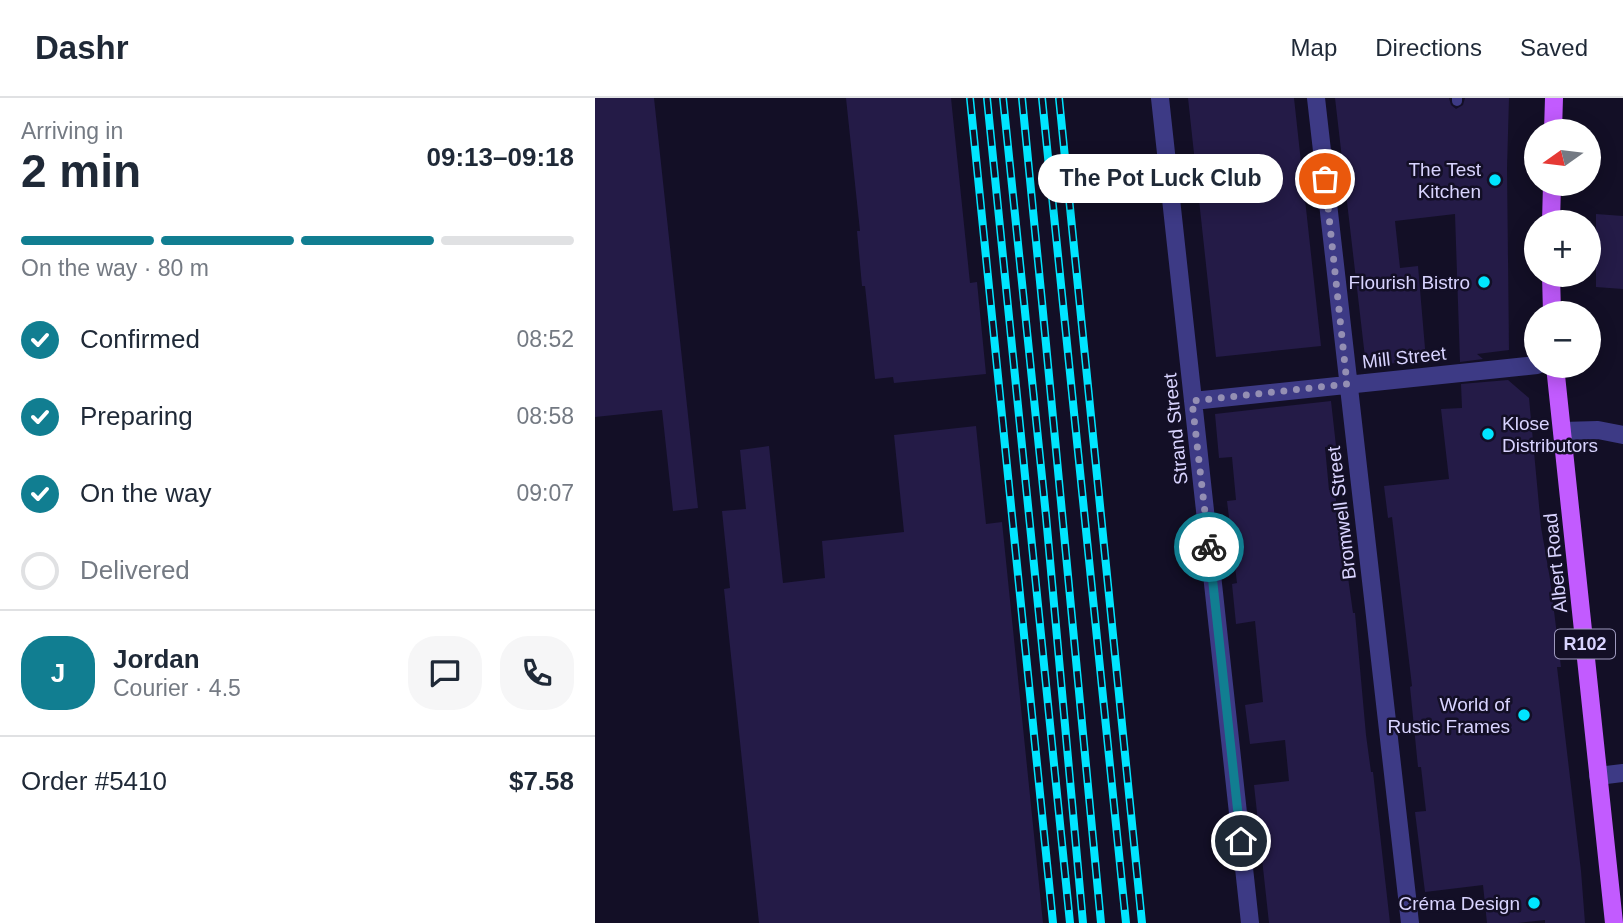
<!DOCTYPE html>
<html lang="en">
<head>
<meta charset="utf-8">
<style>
	body { margin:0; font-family:Arial,sans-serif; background:#f6f6f7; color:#1f2937; height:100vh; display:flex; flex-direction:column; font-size:26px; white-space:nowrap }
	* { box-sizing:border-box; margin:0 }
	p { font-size:23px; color:#747a83 }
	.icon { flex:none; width:38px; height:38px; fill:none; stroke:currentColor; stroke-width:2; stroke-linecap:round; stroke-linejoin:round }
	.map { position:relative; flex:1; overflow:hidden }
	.details { display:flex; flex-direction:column; background:#fff; width:595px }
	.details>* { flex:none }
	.needle { width:46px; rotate:256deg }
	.buttons { position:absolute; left:929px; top:21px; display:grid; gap:14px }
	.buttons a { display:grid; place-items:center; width:77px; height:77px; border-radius:50%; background:#fff; box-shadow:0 4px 18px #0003; font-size:35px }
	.pin { position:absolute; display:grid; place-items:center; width:60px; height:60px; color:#fff; margin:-30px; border:4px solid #fff; border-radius:50%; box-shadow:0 2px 7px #0007 }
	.courier { position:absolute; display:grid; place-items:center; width:70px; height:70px; margin:-35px; border:5px solid #117e91; border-radius:50%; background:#fff; color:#222; box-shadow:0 2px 9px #0007 }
	.bubble { position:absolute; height:49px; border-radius:24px; background:#fff; box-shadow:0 4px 18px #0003; font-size:23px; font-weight:700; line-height:49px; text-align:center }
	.overview em { font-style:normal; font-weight:700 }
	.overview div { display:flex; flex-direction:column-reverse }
	.overview { display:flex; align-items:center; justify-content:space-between; height:119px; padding:0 21px }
	h1 { font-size:46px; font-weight:700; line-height:52px }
	.bar { display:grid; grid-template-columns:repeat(4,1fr); gap:10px 7px; align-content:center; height:84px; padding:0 21px }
	.bar i { height:9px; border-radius:5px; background:#e0e1e3 }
	.bar .current { background:#117e91 }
	.bar p { grid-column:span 4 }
	.line { display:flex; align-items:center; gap:18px; padding:0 21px; border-top:2px solid #e0e1e3 }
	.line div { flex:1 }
	.round { display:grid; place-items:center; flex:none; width:74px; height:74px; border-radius:28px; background:#f6f6f7 }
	ol { padding:0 21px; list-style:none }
	li { display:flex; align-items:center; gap:21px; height:77px }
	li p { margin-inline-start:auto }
	li .icon { padding:7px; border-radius:50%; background:#117e91; color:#fff; stroke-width:4 }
	li:last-child { color:#747a83 }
	li i { width:38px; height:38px; border:4px solid #e0e1e3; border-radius:50% }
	header { display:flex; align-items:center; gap:42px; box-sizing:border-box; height:98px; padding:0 35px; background:#fff; border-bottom:2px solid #e0e1e3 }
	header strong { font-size:33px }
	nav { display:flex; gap:38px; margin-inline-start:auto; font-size:24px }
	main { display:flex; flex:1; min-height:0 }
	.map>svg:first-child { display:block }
</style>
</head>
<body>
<header>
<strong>Dashr</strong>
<nav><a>Map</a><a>Directions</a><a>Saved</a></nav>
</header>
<main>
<section class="details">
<div class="overview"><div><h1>2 min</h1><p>Arriving in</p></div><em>09:13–09:18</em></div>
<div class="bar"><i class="current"></i><i class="current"></i><i class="current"></i><i></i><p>On the way · 80 m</p></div>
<ol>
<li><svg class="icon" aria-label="check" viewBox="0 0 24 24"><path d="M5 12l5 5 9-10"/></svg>Confirmed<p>08:52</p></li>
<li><svg class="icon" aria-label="check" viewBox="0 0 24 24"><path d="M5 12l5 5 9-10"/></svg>Preparing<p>08:58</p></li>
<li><svg class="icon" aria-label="check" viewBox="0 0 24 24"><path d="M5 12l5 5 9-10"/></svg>On the way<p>09:07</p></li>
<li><i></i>Delivered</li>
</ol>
<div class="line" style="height:126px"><b class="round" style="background:#117e91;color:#fff">J</b><div><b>Jordan</b><p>Courier · 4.5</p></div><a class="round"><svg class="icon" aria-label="chat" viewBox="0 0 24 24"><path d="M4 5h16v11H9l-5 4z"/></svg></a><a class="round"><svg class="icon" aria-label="phone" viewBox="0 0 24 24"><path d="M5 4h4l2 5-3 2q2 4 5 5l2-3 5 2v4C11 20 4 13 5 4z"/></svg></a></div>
<div class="line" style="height:91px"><div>Order #5410</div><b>$7.58</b></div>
</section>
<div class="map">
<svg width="1028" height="825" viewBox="0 0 1028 825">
	<rect width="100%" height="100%" fill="#130f26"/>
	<path fill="#241b47" d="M0,0H59L103,410L78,413L67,312L0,319Z
		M251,0H356L375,185L382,184L391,276L299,285L298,279L280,281L270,188H267L262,133H265Z
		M593,0H699L726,248L621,259Z
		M740,0H854L856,7L861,11L868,7L870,0H914L912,70L914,252L882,256L888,261L865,264L860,116L800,123L805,170L823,168L831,262L771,268Z
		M1001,116L1028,118V191L1001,189Z
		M913,282L934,300L946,429L955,481L966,569H962L986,773L990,825H950V822L923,825H892L888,787L830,794L820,714L831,713L826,669H823L815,589L817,588L797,419L793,420L789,388L854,381L846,311L867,310L866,286Z
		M736,303L741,348L730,349L734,392H740L748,473L752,472L758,515H760L771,637L776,674H778L795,825H674L659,687L694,683L690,642L655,646L650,607L668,604L660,523L641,526L637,486L642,485L632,403L641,402L637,359L624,360L620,316Z
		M381,328L391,426L407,424L448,825H164L129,491L135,490L127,413L151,411L145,352L174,348L188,485L230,480L227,443L309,434L299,337Z"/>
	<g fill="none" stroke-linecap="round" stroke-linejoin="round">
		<path stroke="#2fb8b0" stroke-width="4.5" stroke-dasharray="3.5 5" stroke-linecap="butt" d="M940,74L941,45
			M939,165V136
			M940,227V246"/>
		<path stroke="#3d3a85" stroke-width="10" d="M862,0V3"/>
		<path stroke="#3d3a85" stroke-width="18" d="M565,0L655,825
			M721,0L815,825
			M598,303L942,267
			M967,333L1003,332L1028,337
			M1003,678L1028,675"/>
		<path stroke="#c25bff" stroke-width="18" d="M958,33L959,0
			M956,124L957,86
			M956,177L957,215
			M960,268L1019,825"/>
		<g stroke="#00e5ff" stroke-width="8">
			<path id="rail" d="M375,0L458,825
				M392,0L475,825
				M408,0L451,418L488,825
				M427,0L447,204L506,825
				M447,0L531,825
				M464,0L547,825"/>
		</g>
		<use href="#rail" stroke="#130f26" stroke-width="5" stroke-dasharray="16" stroke-linecap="butt"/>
	</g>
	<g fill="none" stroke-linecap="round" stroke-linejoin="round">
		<path stroke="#948fb3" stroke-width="7" stroke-dasharray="0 12.6" d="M614,449L597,303L752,286L730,81"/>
		<path stroke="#117e91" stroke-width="9" d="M614,449L646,743"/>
	</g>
	<g fill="#00e5ff" stroke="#130f26" stroke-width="2.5">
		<circle cx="900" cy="82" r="7"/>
		<circle cx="889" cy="184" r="7"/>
		<circle cx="893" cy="336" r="7"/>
		<circle cx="929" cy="617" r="7"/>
		<circle cx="939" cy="805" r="7"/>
	</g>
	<g text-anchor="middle" stroke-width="5" stroke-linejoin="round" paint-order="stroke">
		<rect fill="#130f26" stroke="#9e99be" stroke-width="2" x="960" y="531.5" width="60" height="29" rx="5"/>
		<g font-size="18" font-weight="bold" fill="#d9d4ff">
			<text x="990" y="552">R102</text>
		</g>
		<g font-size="19" fill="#d9d4ff" stroke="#130f26" text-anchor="end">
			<text x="886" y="78">The Test<tspan x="886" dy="22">Kitchen</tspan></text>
			<text x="875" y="191">Flourish Bistro</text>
			<text x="907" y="332" text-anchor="start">Klose<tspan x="907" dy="22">Distributors</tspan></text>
			<text x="915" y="613">World of<tspan x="915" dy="22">Rustic Frames</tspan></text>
			<text x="925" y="812">Créma Design</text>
		</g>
		<g font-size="19" fill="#d9d4ff" stroke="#130f26">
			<text transform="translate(809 259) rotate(-6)" y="7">Mill Street</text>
			<text transform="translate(580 331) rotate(-96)" y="7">Strand Street</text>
			<text transform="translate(746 415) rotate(-97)" y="7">Bromwell Street</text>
			<text transform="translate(960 465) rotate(-96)" y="7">Albert Road</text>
		</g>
	</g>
</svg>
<div class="buttons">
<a><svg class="needle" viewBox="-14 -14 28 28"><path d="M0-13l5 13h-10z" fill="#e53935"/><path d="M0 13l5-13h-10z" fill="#747a83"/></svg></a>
<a>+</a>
<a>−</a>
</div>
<div class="pin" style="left:730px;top:81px;background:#ea580c"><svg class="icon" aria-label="bag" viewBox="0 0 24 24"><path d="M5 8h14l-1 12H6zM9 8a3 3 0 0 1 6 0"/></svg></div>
<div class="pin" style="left:646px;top:743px;background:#1f2937"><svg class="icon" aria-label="home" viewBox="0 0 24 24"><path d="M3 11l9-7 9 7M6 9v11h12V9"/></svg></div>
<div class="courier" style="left:614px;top:449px"><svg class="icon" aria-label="bike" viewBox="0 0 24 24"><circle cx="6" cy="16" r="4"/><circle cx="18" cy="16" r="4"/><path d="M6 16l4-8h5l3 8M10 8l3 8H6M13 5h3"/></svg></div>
<div class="bubble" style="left:443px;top:56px;width:245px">The Pot Luck Club</div>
</div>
</main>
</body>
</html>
